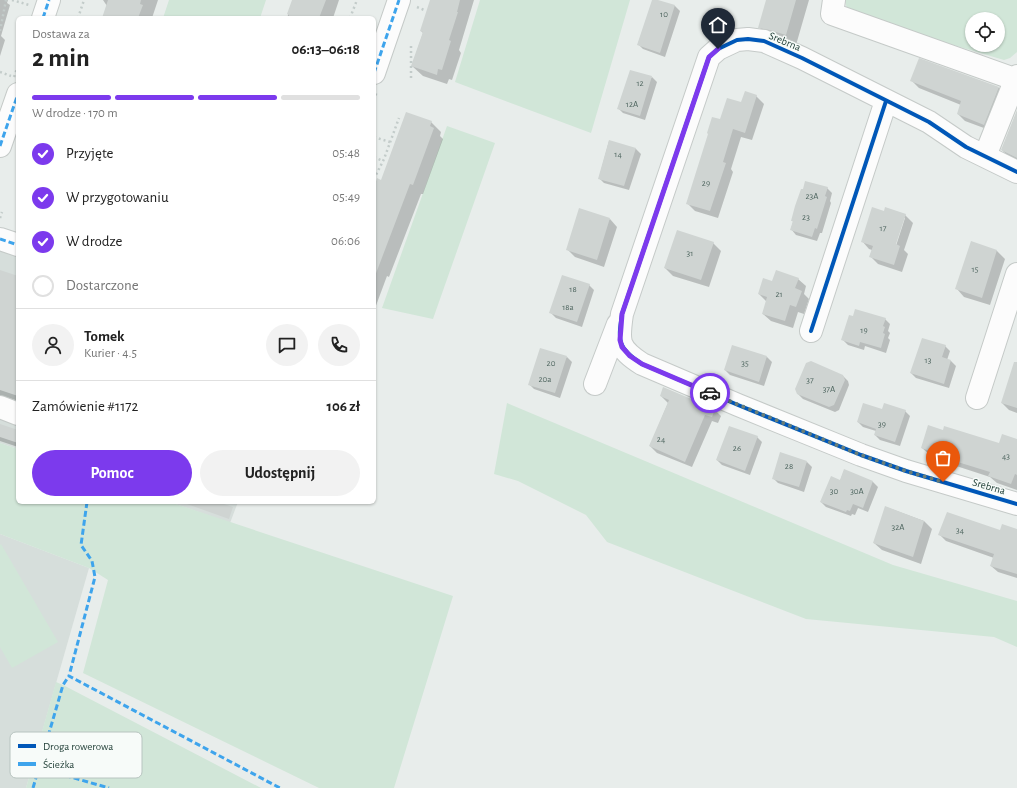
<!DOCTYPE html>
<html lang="pl">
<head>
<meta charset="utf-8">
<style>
	body { margin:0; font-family:"Alegreya Sans",sans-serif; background:#f2f2f2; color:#222; height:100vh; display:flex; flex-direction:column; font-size:15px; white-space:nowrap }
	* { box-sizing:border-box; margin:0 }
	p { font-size:13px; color:#767676 }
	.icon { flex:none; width:22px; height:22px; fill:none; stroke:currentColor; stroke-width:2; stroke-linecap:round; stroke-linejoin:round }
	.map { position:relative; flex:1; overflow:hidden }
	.panel { position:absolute; left:16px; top:16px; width:360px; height:488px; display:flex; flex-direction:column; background:#fff; border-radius:6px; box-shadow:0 1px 3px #0004 }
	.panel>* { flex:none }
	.tools { position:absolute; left:965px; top:12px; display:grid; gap:8px }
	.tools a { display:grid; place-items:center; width:40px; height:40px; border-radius:50%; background:#fff; box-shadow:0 1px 3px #0004; font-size:20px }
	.pin { position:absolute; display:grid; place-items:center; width:34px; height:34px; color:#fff; margin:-41px -17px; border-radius:50% 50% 50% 0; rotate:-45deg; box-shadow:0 0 4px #0007 }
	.pin .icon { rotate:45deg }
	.courier { position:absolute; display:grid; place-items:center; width:40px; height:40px; margin:-20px; border:3px solid #7c3aed; border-radius:50%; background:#fff; color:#222; box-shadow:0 1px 5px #0007 }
	.headline em { font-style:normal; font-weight:600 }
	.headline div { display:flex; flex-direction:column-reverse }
	.headline { display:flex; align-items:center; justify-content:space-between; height:68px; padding:0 16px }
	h1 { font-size:26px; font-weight:600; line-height:30px }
	.bar { display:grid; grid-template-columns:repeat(4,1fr); gap:6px 4px; align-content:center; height:48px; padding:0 16px }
	.bar i { height:5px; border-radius:3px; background:#e0e0e0 }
	.bar .selected { background:#7c3aed }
	.bar p { grid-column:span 4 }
	.line { display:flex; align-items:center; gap:10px; padding:0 16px; border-top:1px solid #e0e0e0 }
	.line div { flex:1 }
	.round { display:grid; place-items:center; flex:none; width:42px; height:42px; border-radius:21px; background:#f2f2f2 }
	ol { padding:0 16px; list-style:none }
	li { display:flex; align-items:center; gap:12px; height:44px }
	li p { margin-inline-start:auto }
	li .icon { padding:4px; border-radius:50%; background:#7c3aed; color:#fff; stroke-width:4 }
	li:last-child { color:#767676 }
	li i { width:22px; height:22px; border:2px solid #e0e0e0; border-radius:50% }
	.primary-button { display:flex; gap:8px; margin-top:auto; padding:8px 16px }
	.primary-button a { flex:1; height:46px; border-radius:24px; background:#7c3aed; color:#fff; font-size:16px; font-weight:600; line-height:46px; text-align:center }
	.primary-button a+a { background:#f2f2f2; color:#222 }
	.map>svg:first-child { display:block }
</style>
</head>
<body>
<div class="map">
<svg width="1017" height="788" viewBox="0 0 1017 788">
	<rect width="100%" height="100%" fill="#e8edeb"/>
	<path fill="#d6dedb" d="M0,239L18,245V449L0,443Z
		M170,502H238L230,523Z
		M0,534L89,568L26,788H0Z"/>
	<path fill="#d1e6d8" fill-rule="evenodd" d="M169,0H266L260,18H163Z
		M480,0H630L591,133L455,82Z
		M845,0H1017V52L1010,58L1004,60L848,14ZM972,19H998V45H972Z
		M447,126L495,143L433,319L382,308Z
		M507,403L893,565L1017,601V647L994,637L806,619L607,542L586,515L518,481L494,474Z
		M0,443L18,449V502H170L453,596L394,788H319L83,673L108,580L89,568L0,534Z
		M1,544L58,642L12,668L0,647V545Z
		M56,682L63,685L261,788H26Z"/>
	<path fill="#0003" fill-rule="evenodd" d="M0,0H8L7,3L10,5L1,36L5,40L0,56Z
		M103,0H158L152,18H103L107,6Z
		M293,0H339L333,18H287Z
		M432,0H474L459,50L461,53L452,80L449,79L447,84L423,76L412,66L423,33L421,31Z
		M653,0L675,6L680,11L665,57L643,49L638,44Z
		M767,0H809L796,45L769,37L759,27Z
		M652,77L657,82L645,120L623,113L618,108Z
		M912,81L999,88L1006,95L992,131L965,121L958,114L961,105L919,88Z
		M756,96L764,104L752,140L741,137L731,169L733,172L718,218L695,211L687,203L721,121L742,104Z
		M1017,112V163L1012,160L1002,150Z
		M431,122L441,132L440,136L443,139L423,194H421L389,277L387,276L374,311V191Z
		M609,141L636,149L641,154L629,190L604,183L599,178Z
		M827,188L832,193L830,201L831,203L822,233H820L817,241L796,235L791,229L793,222L792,220Z
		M885,212L905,215L913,223L904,250L908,254L902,272L878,264L870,256L872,250L869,249L862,241ZM903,218H905L895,249L894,248Z
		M610,219L617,227L604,267L575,257L567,249Z
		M713,243L721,251L709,287L673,276L665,268Z
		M971,243L997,251L1005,259L990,305L964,297L957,289Z
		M0,271L18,277V401L0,395Z
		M798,279L806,286L804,294L809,299L804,314L798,312L793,328L771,321L763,314L767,302L759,294L773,282Z
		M589,285L594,290L582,327L556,318L551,313Z
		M854,317L885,319L890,324L888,331L890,333L888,338L890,340L886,353L865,346L864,350L848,345L843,340Z
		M945,346L950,351L947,360L951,361L956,366L949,388L916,378L911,373Z
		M567,357L572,362L560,398L534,389L529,384Z
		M767,357L772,362L764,386L730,375L725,370Z
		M842,375L848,381L849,385L839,410L835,412L803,399L798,394Z
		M1017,384V413L1009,410L1002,403Z
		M661,396L715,410L721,416L718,423L712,421L692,467L657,453L650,446L668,403Z
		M883,410L905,411L910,416L900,446L880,440L875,435L876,431L863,427L858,422Z
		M0,425L18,431V447L0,441Z
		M944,431L999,445L1017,440V490L997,483L990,477L944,462L940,458L930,455L922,448Z
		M757,437L762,442L750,475L722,465L717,460Z
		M807,462L812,467L804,492L778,483L773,478Z
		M844,471L873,482L878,487L868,512L858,508L855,515L852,514L851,516L826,507L821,502L840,481Z
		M886,507L924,521L932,529L921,564L882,550L874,543Z
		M1017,530V578L998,572L991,566L994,558L946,541L940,535Z"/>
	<path fill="#cfd4d2" d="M108,0H141L140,4L143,5L138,18H102Z
		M292,0H326L319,18H288L289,15L287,14Z
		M430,0H460L457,12H458L449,40L451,41L442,70L438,69L437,75L411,66L423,32L420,31Z
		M652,0H658L675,5L660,53L637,45Z
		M766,0H796L786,35L769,30L758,28Z
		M919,58L999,87L984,125L957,114L961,101L910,81Z
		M630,70L652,76L640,116L617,109Z
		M745,91L757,95L745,133L733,129L723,162L726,163L710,211L686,204L708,134L707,133L712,117L720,119L727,98L741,102Z
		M1017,110V158L1001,150Z
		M406,112L432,121L430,126L434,128L413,185L410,184L375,276L374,275V188L377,178L381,180Z
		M609,140L636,148L624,186L598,179Z
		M805,181L828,187L825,196L827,197L817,229L815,228L812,237L790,230L793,221H791L795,206L801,189H803Z
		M872,207L884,211L885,207L906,214L896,244L900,246L894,265L869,257L873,246L861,242Z
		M579,208L610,218L597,260L566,250Z
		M677,230L714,242L701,280L664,268Z
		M971,241L997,250L982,298L955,289Z
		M0,270L18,276V396L0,390Z
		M776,270L799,278L795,288L802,291L796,307L790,305L785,321L762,314L767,297L758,294L763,278L772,281Z
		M562,275L590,284L577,322L549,313Z
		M855,309L886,318L883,326L885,327L883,333L885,334L881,348L860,342L859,346L841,340L849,315L853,316Z
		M922,338L946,345L942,357L951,360L944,384L910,373Z
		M732,345L767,356L759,382L724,370Z
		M540,348L567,356L555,393L528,385Z
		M811,361L843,375L845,380L834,405L829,407L797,394L795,389L806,363Z
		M1014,362H1017V408L1001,403Z
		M663,387L715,409L712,417L705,415L685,462L649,446L669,400L660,396Z
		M863,403L882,409L884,403L906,410L895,442L874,435L876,429L857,422Z
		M0,424L18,430V443L0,437Z
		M928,425L943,430L944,426L999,443L1002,434L1017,439V475L1015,474L1011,484L988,476L990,472L935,455L936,453L921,448Z
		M729,426L758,436L745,471L716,460Z
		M780,452L807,461L799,487L772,479Z
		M844,469L873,481L863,508L853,504L850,511L847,510L846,512L820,502L831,476L840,480Z
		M187,502H218L233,507L229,519L187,504Z
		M885,506L924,521L913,557L873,543Z
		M947,512L1000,530L1002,524L1017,529V574L990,566L994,554L938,535Z"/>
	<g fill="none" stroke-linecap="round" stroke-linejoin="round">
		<g stroke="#c5cac8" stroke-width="24">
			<path id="minor" d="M834,0L832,14L1017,80
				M43,18L49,0
				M374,73L399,0
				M0,146L18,94
				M985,156L1017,76
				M1017,172L966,147L929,122L802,58L764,41L748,39L737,40L718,49L709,57L622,314C618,341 617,348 642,364L738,405L861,455L906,471L1017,504
				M0,239L18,245
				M811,331L886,101
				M595,384L618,324
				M977,398L1017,274
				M0,407L18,414"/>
		</g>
		<path stroke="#c3ccca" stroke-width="2.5" stroke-dasharray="2 3" stroke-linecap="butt" d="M12,0L29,5
			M417,7L424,10
			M78,18L84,0
			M350,18L357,0
			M0,31L6,0
			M0,72L11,76
			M14,77L18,66
			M411,78V45
			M374,100L377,91
			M374,137L390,142
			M374,157L383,161
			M374,179L384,159L399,118
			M0,218L2,212"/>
		<use href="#minor" stroke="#fcfcfc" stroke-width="22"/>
		<path stroke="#3ea4ec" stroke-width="3" stroke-dasharray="6 3" stroke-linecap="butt" d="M43,18L49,0
			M374,73L399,0
			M0,146L18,94
			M0,239L18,245
			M87,502L81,545L92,561L95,577L69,676L280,788
			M39,768L109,788
			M33,788L63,685L69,676"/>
		<g stroke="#f7fbf9" stroke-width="6">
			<path id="cycleway" d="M1017,172L966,147L929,122L802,58L764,41L748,39L737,40L718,49L709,57L622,314C618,341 617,348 642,364L738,405L861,455L906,471L1017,504
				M811,331L886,101"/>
		</g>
		<use href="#cycleway" stroke="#0057b8" stroke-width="4"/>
	</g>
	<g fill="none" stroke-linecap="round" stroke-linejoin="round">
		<path stroke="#697e78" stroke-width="4" stroke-dasharray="0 7.2" d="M710,393L861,455L906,471L943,482"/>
		<path stroke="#7c3aed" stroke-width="5" d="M710,393L642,364L630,356L622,347L620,340L622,314L709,57L718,49"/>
	</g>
	<g text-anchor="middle" stroke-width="3" stroke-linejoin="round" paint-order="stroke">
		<g font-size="9" fill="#506761">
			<text x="664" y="17">10</text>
			<text x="640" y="86">12</text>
			<text x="632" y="107">12A</text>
			<text x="618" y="157">14</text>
			<text x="706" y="186">29</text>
			<text x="812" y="199">23A</text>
			<text x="806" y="220">23</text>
			<text x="883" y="231">17</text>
			<text x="690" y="256">31</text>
			<text x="975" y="272">15</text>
			<text x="573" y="292">18</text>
			<text x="779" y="297">21</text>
			<text x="568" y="310">18a</text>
			<text x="864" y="333">19</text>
			<text x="928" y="363">13</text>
			<text x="551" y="366">20</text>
			<text x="745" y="366">35</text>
			<text x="545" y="382">20a</text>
			<text x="810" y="383">37</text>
			<text x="829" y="392">37A</text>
			<text x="882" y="427">39</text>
			<text x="661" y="442">24</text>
			<text x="737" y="451">26</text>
			<text x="1006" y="459">43</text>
			<text x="789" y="469">28</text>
			<text x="834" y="494">30</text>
			<text x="857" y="494">30A</text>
			<text x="898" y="530">32A</text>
			<text x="960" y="533">34</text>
		</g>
		<g font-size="11" fill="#24423a" stroke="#f7fbf9">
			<text transform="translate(785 41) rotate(23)" y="4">Srebrna</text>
			<text transform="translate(989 486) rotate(16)" y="4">Srebrna</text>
		</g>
	</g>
	<rect x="10" y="732" width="132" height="46" rx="6" fill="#f7fbf9" stroke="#b8c4c0" stroke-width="1"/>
	<rect x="18" y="744" width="18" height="4" fill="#0057b8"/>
	<rect x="18" y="762" width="18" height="4" fill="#3ea4ec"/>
	<g font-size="11" fill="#24423a">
		<text x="43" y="750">Droga rowerowa</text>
		<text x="43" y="768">Ścieżka</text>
	</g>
</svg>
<div class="tools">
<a><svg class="icon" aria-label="locate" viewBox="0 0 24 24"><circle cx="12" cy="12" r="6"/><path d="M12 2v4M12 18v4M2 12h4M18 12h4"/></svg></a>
</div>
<div class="pin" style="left:943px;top:482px;background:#ea580c"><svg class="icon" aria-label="bag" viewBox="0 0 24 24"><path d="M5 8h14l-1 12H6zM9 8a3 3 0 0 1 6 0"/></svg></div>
<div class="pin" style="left:718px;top:49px;background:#1f2937"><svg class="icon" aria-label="home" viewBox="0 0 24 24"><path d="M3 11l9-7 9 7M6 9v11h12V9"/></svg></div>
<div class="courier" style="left:710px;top:393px"><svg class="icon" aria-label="car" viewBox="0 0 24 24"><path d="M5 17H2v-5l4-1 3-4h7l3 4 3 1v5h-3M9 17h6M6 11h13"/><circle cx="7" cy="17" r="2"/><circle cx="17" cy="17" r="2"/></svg></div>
<section class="panel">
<div class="headline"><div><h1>2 min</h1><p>Dostawa za</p></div><em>06:13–06:18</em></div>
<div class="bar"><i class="selected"></i><i class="selected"></i><i class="selected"></i><i></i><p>W drodze · 170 m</p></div>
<ol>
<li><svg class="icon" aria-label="check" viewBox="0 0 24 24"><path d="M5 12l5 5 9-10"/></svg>Przyjęte<p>05:48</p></li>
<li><svg class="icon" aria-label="check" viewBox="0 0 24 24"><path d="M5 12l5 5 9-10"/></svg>W przygotowaniu<p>05:49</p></li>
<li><svg class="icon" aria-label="check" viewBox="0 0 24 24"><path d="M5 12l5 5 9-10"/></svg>W drodze<p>06:06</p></li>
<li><i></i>Dostarczone</li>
</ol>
<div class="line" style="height:72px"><a class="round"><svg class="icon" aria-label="person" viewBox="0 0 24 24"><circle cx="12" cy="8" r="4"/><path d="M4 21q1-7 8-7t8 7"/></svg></a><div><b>Tomek</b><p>Kurier · 4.5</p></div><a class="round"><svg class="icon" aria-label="chat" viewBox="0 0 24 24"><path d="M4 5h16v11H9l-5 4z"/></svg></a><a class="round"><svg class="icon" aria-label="phone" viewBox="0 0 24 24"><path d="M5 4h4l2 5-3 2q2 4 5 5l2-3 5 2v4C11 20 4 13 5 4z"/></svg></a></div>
<div class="line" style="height:52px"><div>Zamówienie #1172</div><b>106 zł</b></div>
<div class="primary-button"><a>Pomoc</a><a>Udostępnij</a></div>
</section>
</div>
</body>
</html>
